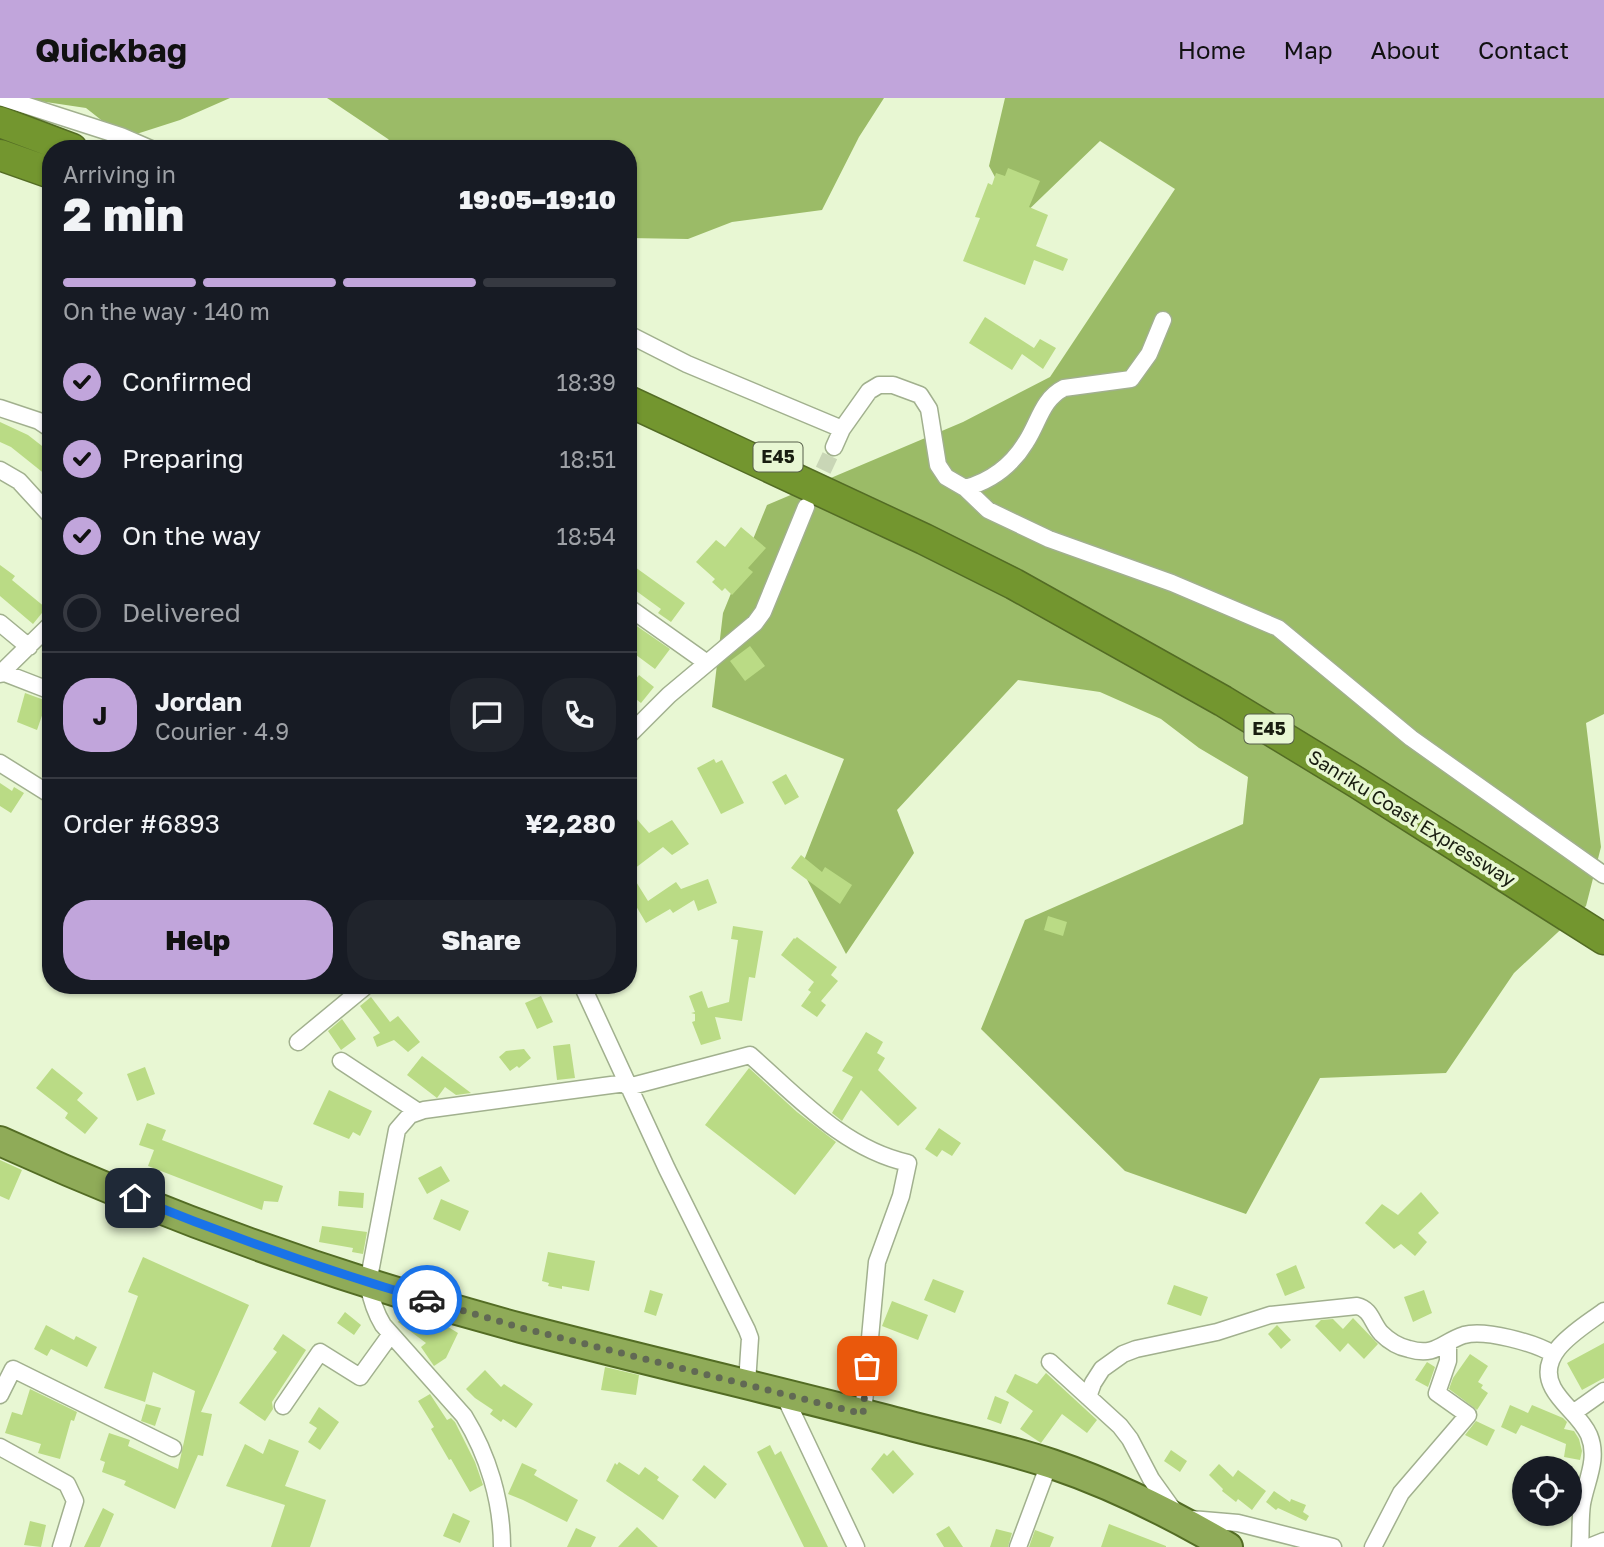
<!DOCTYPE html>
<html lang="en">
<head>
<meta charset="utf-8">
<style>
	body { margin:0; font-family:"Golos Text",sans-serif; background:#20242c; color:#f1f3f6; height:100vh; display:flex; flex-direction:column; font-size:26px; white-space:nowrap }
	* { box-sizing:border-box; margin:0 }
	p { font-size:23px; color:#9ea1a6 }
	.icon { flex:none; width:38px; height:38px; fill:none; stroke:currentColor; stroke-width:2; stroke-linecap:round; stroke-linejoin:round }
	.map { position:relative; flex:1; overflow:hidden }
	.drawer { position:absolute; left:42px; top:42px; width:595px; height:854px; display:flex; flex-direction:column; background:#171b24; border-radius:28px; box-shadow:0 2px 5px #0004 }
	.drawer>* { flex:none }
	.fabs { position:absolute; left:1512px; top:1358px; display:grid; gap:14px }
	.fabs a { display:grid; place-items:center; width:70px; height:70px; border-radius:50%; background:#171b24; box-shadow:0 2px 5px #0004; font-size:35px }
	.pin { position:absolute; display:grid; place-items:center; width:60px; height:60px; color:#fff; margin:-30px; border-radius:14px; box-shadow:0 4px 10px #0006 }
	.courier { position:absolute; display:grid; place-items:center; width:70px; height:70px; margin:-35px; border:5px solid #1a73e8; border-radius:50%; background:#fff; color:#222; box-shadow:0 2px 9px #0007 }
	.overview em { font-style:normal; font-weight:800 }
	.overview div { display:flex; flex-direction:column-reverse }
	.overview { display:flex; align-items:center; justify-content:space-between; height:119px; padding:0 21px }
	h1 { font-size:46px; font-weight:800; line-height:52px }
	.bar { display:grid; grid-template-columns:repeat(4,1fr); gap:10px 7px; align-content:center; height:84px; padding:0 21px }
	.bar i { height:9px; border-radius:5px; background:#363941 }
	.bar .active { background:#c1a5db }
	.bar p { grid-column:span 4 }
	.line { display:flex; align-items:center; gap:18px; padding:0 21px; border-top:2px solid #363941 }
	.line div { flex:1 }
	.round { display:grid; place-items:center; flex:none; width:74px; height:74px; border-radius:28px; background:#20242c }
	ol { padding:0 21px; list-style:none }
	li { display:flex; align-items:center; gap:21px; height:77px }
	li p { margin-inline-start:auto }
	li .icon { padding:7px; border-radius:50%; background:#c1a5db; color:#111; stroke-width:4 }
	li:last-child { color:#9ea1a6 }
	li i { width:38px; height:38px; border:4px solid #363941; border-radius:50% }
	.button { display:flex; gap:14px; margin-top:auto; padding:14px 21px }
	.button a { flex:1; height:80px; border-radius:28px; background:#c1a5db; color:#111; font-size:28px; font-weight:800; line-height:80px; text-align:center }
	.button a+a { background:#20242c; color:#f1f3f6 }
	header { display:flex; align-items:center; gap:42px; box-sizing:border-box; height:98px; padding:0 35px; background:#c1a5db; color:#111 }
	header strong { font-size:33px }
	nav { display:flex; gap:38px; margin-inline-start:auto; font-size:24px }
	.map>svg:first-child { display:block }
</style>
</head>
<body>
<header>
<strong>Quickbag</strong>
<nav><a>Home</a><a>Map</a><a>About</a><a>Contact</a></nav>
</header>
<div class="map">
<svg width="1604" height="1449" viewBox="0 0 1604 1449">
	<rect width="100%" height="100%" fill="#e8f7d3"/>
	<path fill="#9bbb67" d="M19,0H230L180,22L124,40L86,10Z
		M327,0H884L859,39L822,112L732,124L688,141L628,140V51H397L388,41Z
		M1005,0H1604V616L1586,625L1601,749L1586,808L1514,875L1446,975L1320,980L1246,1116L1125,1073L981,931L1025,822L1243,726L1248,679L1199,650L1161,621L1100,594L1018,582L897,712L914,755L846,856L801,770L844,661L712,609L723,515L767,407L963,324L1050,279L1175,91L1100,43L1018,122L989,68Z"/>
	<path fill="#badb85" d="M1008,70L1040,83L1029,109L1048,117L1036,148L1068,161L1063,173L1034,162L1025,187L963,163L980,120L975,119L988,85L992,87L996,75L1005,78Z
		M985,219L1034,250L1040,241L1056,250L1043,271L1022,256L1012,272L969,245Z
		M0,324L28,337L51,355V381L11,349L0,344Z
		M741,429L766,450L748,470L753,474L732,497L725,490L722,493L712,484L715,481L696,464L716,442L725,449Z
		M628,464L685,505L671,524L658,515L661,511L628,487Z
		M0,467L15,478L12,482L46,510L33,526L0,498Z
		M628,522L670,551L655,571L628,551Z
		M750,548L765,568L745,583L730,563Z
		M639,577L654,589L641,605L628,595V591Z
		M25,595L47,603L37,632L17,624Z
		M714,661L716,665L722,662L744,705L721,716L697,670Z
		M786,676L799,699L785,707L772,684Z
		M0,685L12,693L14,689L24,695L11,715L0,708Z
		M628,711L649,735L672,722L689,746L672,757L663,749L630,774L648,803L676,784L681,791L708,781L717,805L698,813L694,802L673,815L670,811L646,825L636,808L628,813Z
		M801,757L822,774L825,769L852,787L840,806L791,770Z
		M1048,818L1067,824L1063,838L1044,832Z
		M733,828L763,833L755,880L749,879L742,923L715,919L721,941L701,947L692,924L695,923V916L691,915L695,914L689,898L702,893L708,910L729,904L738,842L731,841Z
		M797,839L837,869L831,877L838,883L821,903L826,907L817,919L801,908L811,894L808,892L814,884L781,857L794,840L795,841Z
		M541,898L553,924L537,931L525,905Z
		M371,899L390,924L398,918L420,944L408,954L394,942L377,949L373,939L380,935L360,908Z
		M342,921L356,941L341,952L328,933Z
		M866,934L883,944L877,955L885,960L878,972L917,1010L898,1028L861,992L842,1023L832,1015L853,979L842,973Z
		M570,946L575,980L557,982L553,948Z
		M524,951L531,960L519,970L517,968L510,973L499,959L506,953Z
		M422,958L471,995L456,997L445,989L437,1000L407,977Z
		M145,969L155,996L137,1003L127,976Z
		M52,970L83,995L77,1002L98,1020L85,1036L65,1020L68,1015L36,990Z
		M749,970L797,1014L836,1044L795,1097L705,1027Z
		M329,992L372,1013L360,1038L353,1034L349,1041L313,1026Z
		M147,1025L166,1032L162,1042L283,1088L278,1104L264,1103L262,1112L148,1068L154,1052L139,1047Z
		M939,1030L961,1045L952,1058L942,1052L937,1059L925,1051Z
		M0,1062L22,1072L9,1102L0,1098Z
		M441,1068L450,1083L427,1096L418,1080Z
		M339,1093L364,1095L363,1110L338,1108Z
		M1421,1094L1439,1115L1418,1135L1427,1144L1415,1158L1401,1146L1394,1151L1365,1125L1382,1106L1398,1117Z
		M441,1101L469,1113L460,1133L433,1121Z
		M322,1128L367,1134L363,1156L352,1154L353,1150L319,1144Z
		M548,1154L595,1163L589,1193L562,1188V1191L548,1188L549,1185L542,1183Z
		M143,1159L249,1207L201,1314L212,1316L203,1358L198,1357L175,1411L124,1387L126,1383L102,1374L105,1364L100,1362L109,1335L130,1342L128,1348L178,1371L195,1293L153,1274L145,1304L104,1290L138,1198L128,1194Z
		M1296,1167L1305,1190L1285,1198L1276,1176Z
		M933,1181L964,1193L955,1215L924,1202Z
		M1174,1187L1208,1199L1201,1218L1167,1206Z
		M650,1192L663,1196L656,1218L644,1214Z
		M1424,1192L1432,1215L1413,1224L1404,1199Z
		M892,1203L928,1217L918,1242L882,1228Z
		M345,1214L361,1227L354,1237L337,1225Z
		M405,1214L419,1218L435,1231L440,1224L458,1235L446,1260L434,1268L421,1249L426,1245L398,1224Z
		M1353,1220L1378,1246L1364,1261L1348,1245L1340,1254L1315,1228L1321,1222L1333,1221L1343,1231Z
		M46,1227L74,1242L76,1238L97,1249L87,1269L51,1251L47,1258L34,1251Z
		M1277,1227L1291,1242L1281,1251L1268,1236Z
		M283,1236L306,1252L272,1304L273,1311L265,1323L239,1305L277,1254L273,1251Z
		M1604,1245V1280L1582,1292L1567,1265Z
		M1470,1256L1488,1268L1478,1284L1483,1287L1481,1290L1488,1295L1477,1312L1449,1291L1453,1280Z
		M1427,1264L1435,1269L1428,1289L1415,1282Z
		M605,1269L639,1277L636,1297L601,1292Z
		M485,1272L501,1289L504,1286L533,1306L516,1330L503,1321L501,1324L490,1316L493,1312L475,1300L466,1291Z
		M1046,1275L1097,1322L1087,1335L1062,1316L1041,1345L1020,1331L1033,1313L1006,1294L1015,1276L1037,1286Z
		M30,1291L77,1314L74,1323L71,1322L60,1361L38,1355L41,1346L5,1335L12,1314L22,1317Z
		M430,1296L447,1322L451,1320L455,1324L475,1364L483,1387L470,1394L451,1361L449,1362L431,1331L434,1329L418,1303Z
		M995,1298L1009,1304L1001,1326L987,1321Z
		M146,1306L161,1310L155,1328L141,1323Z
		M1510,1307L1528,1315L1532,1307L1563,1320L1567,1324L1564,1331L1574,1333L1579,1341L1582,1353L1580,1362L1564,1359L1566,1346L1521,1327L1516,1336L1501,1329Z
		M319,1309L339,1324L320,1352L308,1344L317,1330L309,1325Z
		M1476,1323L1495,1332L1487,1348L1465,1337Z
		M269,1341L299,1353L285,1388L326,1402L310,1449H271L285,1407L226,1388L245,1346L263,1356Z
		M770,1347L775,1357L781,1353L828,1449H804L757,1354Z
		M893,1352L914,1376L893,1396L871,1371L884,1355L887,1358Z
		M1171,1352L1187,1363L1180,1374L1164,1363Z
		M619,1364L639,1377L645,1369L659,1379L657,1382L679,1398L663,1422L606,1383L615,1365L617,1367Z
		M522,1365L537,1372L534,1377L578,1402L567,1424L523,1402L508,1396Z
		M1219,1366L1233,1379L1238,1372L1266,1393L1252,1412L1238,1401L1236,1404L1222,1393L1223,1391L1209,1377Z
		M704,1367L727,1386L715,1401L692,1382Z
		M1274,1393L1290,1404L1291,1401L1306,1407L1303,1414L1309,1418L1306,1423L1278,1410L1276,1412L1266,1404Z
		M103,1410L114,1416L100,1449H84Z
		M453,1415L470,1423L460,1445L443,1438Z
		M30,1423L46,1427L41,1449L24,1447Z
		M1109,1426L1166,1448V1449H1101Z
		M949,1428L963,1449H944L936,1436Z
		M637,1429L658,1449H618Z
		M576,1430L596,1439L591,1449H567Z
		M996,1431L1012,1435L1008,1449H990Z
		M1035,1432L1054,1439L1050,1449H1029Z"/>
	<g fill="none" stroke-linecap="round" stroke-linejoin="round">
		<path stroke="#c9d6b6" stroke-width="16" stroke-dasharray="16 8" stroke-linecap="butt" d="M813,394L834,349"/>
		<g stroke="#a1b08e" stroke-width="19">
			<path id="minor" d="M3,0L121,38L151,51
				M628,236L687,266L842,331
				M0,310L39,323L51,331
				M834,349L842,331L869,293L879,287H893L920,297L929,311L938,367L946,379L965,390L988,412L1049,441L1172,485L1278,530L1411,640L1604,777
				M0,372L19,383L51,418
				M965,390C991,383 1012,367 1026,344C1039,324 1042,301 1064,290L1131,281L1149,256L1163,222
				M628,509L707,565
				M0,525L29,549
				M2,574L51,593
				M0,576L51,526
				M628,638L669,597L755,525L763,514L806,409
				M0,665L51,697
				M582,887L667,1071L747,1232L750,1240L747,1285
				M298,944L367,887
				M341,963L417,1013
				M628,989L750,957C798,999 844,1051 908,1065L901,1098L877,1164L863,1316
				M1050,1264L1120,1328L1130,1341L1151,1381L1179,1420L1238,1425L1333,1449
				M783,1295L856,1449
				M0,1297L13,1271L173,1350
				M1088,1299L1093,1285L1102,1271L1123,1256L1136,1251L1217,1234L1270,1217L1357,1208C1371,1211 1372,1225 1381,1235C1388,1242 1399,1249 1409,1251C1436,1259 1442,1244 1464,1237C1485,1231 1535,1245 1553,1256
				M283,1308L320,1254L360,1279L391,1236
				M1573,1315L1604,1293
				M0,1349L67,1386L75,1403L61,1449
				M502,1449C502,1403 488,1357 464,1318L383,1227C375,1214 371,1201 368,1185L397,1032L410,1017L424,1012L626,985
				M1018,1449L1049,1366
				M1373,1449L1401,1395L1468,1317L1437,1295L1448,1263V1247
				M1580,1449C1581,1435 1580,1420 1582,1406C1586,1383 1599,1361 1589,1337C1581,1319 1562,1307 1553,1290C1534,1255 1582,1230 1604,1213
				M1589,1449L1604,1443"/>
		</g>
		<g stroke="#536c24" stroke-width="32">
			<path id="trunk" d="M0,1043C168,1120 343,1182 521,1230C643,1262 766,1290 888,1322C942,1337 998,1348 1052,1366C1114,1387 1172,1416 1228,1449"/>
		</g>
		<g stroke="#536c24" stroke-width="33">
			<path id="motorway" d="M0,24L72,51
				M0,57L51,75
				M628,303L924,441L1014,486L1223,603L1356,684L1604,841"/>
		</g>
		<use href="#minor" stroke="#fff" stroke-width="16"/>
		<use href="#trunk" stroke="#8fab58" stroke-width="28"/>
		<use href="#motorway" stroke="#73962f" stroke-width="30"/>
	</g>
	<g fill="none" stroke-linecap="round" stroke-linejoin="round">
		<path stroke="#616954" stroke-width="7" stroke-dasharray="0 12.6" d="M427,1202L522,1230L863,1316L867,1268"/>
		<path stroke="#1a73e8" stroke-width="9" d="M135,1100C231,1139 328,1173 427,1202"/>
	</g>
	<g text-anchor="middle" stroke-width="7" stroke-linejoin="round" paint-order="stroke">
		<g fill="#e8f7d3" stroke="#565e4a" stroke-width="2">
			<rect x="753.5" y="344.5" width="49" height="29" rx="5"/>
			<rect x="1244.5" y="616.5" width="49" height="29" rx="5"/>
		</g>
		<g font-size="18" font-weight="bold" fill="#181d10">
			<text x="778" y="365">E45</text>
			<text x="1269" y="637">E45</text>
		</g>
		<g font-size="19" fill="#181d10" stroke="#e8f7d3">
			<text transform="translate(1412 720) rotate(32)" y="7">Sanriku Coast Expressway</text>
		</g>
	</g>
</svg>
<div class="fabs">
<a><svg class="icon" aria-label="locate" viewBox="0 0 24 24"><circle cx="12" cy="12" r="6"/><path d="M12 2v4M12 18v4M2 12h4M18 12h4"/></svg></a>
</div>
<div class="pin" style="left:867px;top:1268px;background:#ea580c"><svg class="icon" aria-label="bag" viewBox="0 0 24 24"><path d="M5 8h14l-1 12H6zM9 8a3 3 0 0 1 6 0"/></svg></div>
<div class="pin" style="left:135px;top:1100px;background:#1f2937"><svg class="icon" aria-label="home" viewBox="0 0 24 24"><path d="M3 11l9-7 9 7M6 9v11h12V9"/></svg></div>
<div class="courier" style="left:427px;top:1202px"><svg class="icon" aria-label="car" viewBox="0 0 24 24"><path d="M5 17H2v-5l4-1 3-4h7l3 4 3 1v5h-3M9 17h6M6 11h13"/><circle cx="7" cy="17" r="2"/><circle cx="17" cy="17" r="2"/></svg></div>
<section class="drawer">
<div class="overview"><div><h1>2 min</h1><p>Arriving in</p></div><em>19:05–19:10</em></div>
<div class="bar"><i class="active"></i><i class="active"></i><i class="active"></i><i></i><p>On the way · 140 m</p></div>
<ol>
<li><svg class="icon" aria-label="check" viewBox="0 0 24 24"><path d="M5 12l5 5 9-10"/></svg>Confirmed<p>18:39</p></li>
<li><svg class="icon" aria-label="check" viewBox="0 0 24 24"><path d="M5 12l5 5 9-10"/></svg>Preparing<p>18:51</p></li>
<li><svg class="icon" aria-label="check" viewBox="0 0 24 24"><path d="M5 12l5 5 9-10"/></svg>On the way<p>18:54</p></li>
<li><i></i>Delivered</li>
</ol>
<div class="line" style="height:126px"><b class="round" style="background:#c1a5db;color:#111">J</b><div><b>Jordan</b><p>Courier · 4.9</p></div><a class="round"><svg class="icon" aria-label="chat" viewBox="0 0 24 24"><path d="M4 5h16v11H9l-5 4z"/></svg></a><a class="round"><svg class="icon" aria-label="phone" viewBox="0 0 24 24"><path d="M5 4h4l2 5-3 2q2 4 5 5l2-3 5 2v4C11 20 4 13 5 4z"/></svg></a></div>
<div class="line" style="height:91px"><div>Order #6893</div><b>¥2,280</b></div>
<div class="button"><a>Help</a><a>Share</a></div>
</section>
</div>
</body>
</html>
